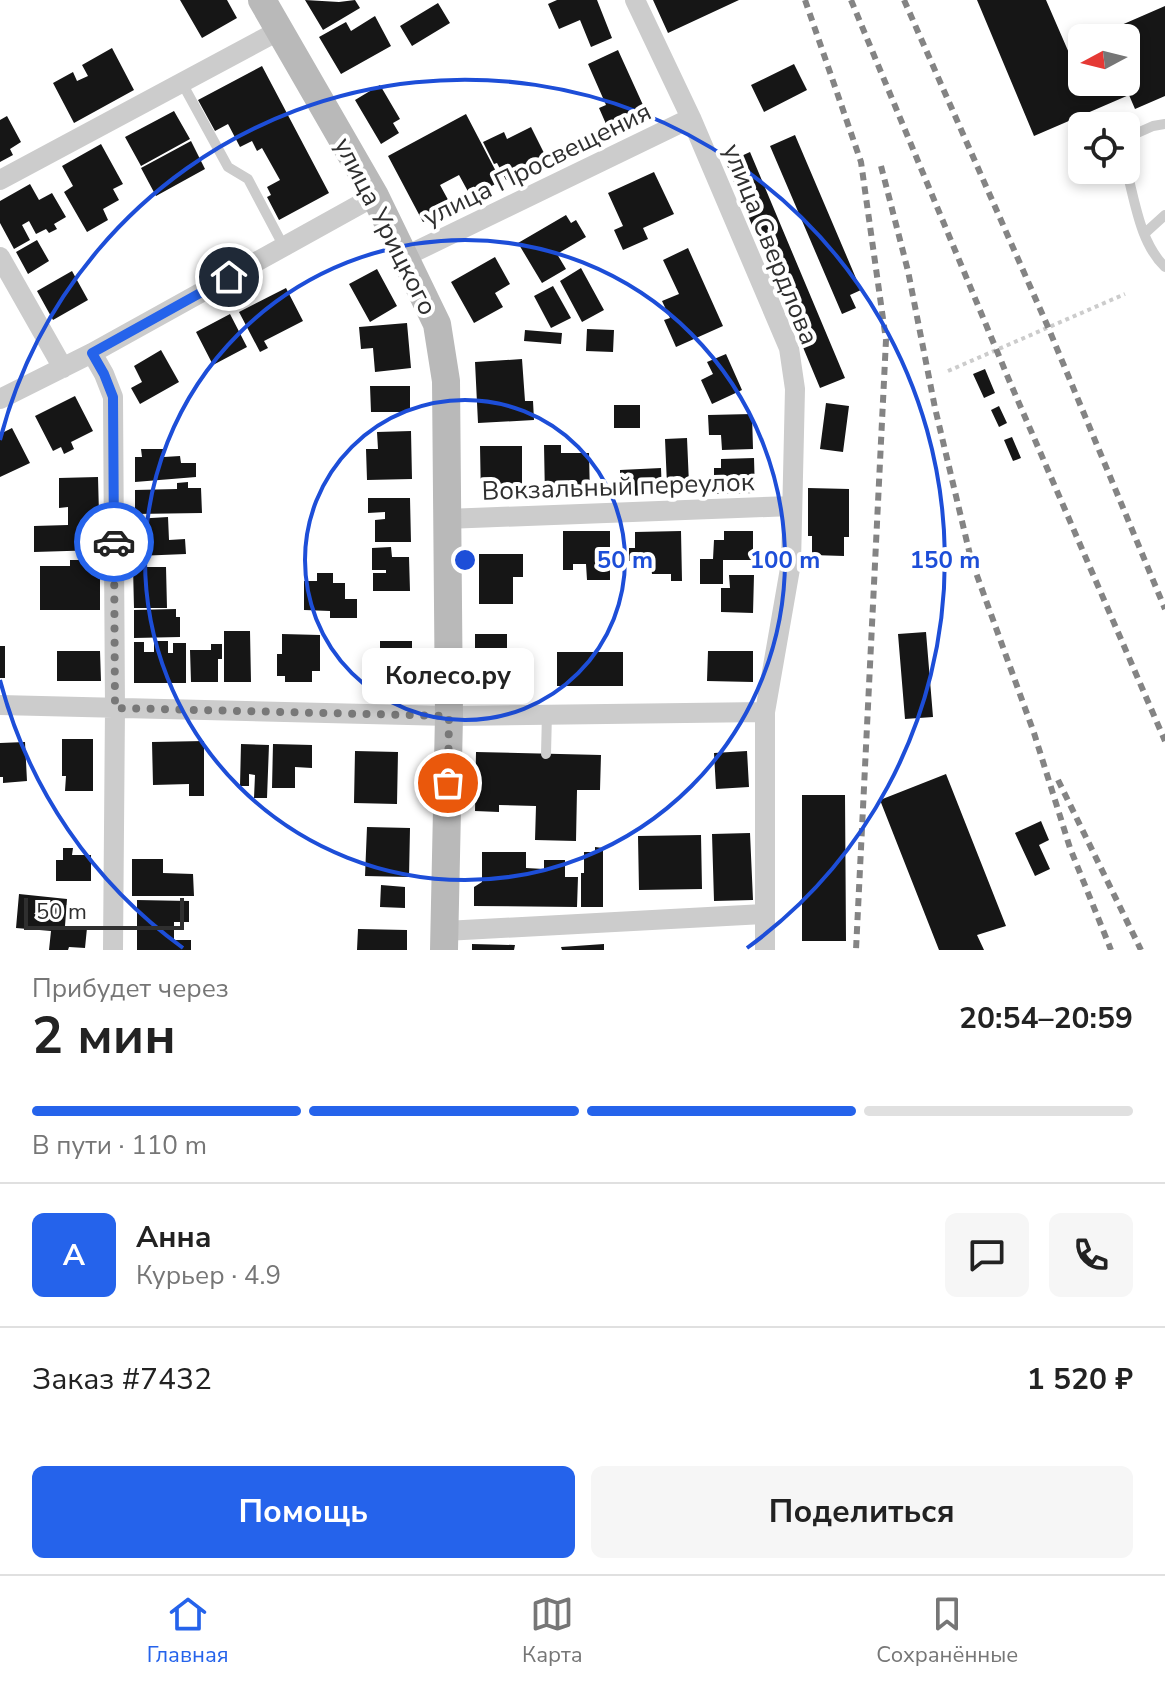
<!DOCTYPE html>
<html lang="ru">
<head>
<meta charset="utf-8">
<style>
	body { margin:0; font-family:"Nunito Sans",sans-serif; background:#f6f6f6; color:#222; height:100vh; display:flex; flex-direction:column; font-size:30px; white-space:nowrap }
	* { box-sizing:border-box; margin:0 }
	p { font-size:26px; color:#767676 }
	.icon { flex:none; width:44px; height:44px; fill:none; stroke:currentColor; stroke-width:2; stroke-linecap:round; stroke-linejoin:round }
	.map { position:relative; height:950px; overflow:hidden }
	.sheet { display:flex; flex-direction:column; background:#fff; flex:1 }
	.sheet>* { flex:none }
	.needle { width:52px; rotate:263deg }
	.tools { position:absolute; left:1068px; top:24px; display:grid; gap:16px }
	.tools a { display:grid; place-items:center; width:72px; height:72px; border-radius:12px; background:#fff; box-shadow:0 4px 12px #0003; font-size:40px }
	.scale { position:absolute; left:24px; bottom:20px; width:160px; box-sizing:border-box; padding-left:8px; border:4px solid #2f2f2f; border-top:0; font-size:22px; line-height:28px; white-space:nowrap; color:#2f2f2f; -webkit-text-stroke:6px #fff; paint-order:stroke }
	.pin { position:absolute; display:grid; place-items:center; width:68px; height:68px; color:#fff; margin:-34px; border:4px solid #fff; border-radius:50%; box-shadow:0 2px 8px #0007 }
	.courier { position:absolute; display:grid; place-items:center; width:80px; height:80px; margin:-40px; border:6px solid #2563eb; border-radius:50%; background:#fff; color:#222; box-shadow:0 2px 10px #0007 }
	.bubble { position:absolute; height:56px; border-radius:12px; background:#fff; box-shadow:0 4px 12px #0003; font-size:26px; font-weight:700; line-height:56px; text-align:center }
	.head em { font-style:normal; font-weight:700 }
	.head div { display:flex; flex-direction:column-reverse }
	.head { display:flex; align-items:center; justify-content:space-between; height:136px; padding:0 32px }
	h1 { font-size:52px; font-weight:700; line-height:60px }
	.bar { display:grid; grid-template-columns:repeat(4,1fr); gap:12px 8px; align-content:center; height:96px; padding:0 32px }
	.bar i { height:10px; border-radius:6px; background:#e0e0e0 }
	.bar .current { background:#2563eb }
	.bar p { grid-column:span 4 }
	.line { display:flex; align-items:center; gap:20px; padding:0 32px; border-top:2px solid #e0e0e0 }
	.line div { flex:1 }
	.round { display:grid; place-items:center; flex:none; width:84px; height:84px; border-radius:12px; background:#f6f6f6 }
	.primary-button { display:flex; gap:16px; margin-top:auto; padding:16px 32px }
	.primary-button a { flex:1; height:92px; border-radius:12px; background:#2563eb; color:#fff; font-size:32px; font-weight:700; line-height:92px; text-align:center }
	.primary-button a+a { background:#f6f6f6; color:#222 }
	.dock { display:flex; justify-content:space-around; align-items:center; height:112px; border-top:2px solid #e0e0e0; background:#fff; font-size:22px; color:#767676 }
	.dock a { display:grid; justify-items:center; gap:4px }
	.dock .current { color:#2563eb }
	.map>svg:first-child { display:block }
</style>
</head>
<body>
<div class="map">
<svg width="1165" height="950" viewBox="0 0 1165 950">
	<rect width="100%" height="100%" fill="#fff"/>
	<path fill="#161616" d="M180,0H227L237,18L202,38Z
		M305,0L339,2L355,0L360,8L323,30Z
		M557,0H597L612,38L591,47L580,20L559,29L548,4Z
		M653,0H739L668,33Z
		M977,0H1046L1079,76L1082,74V82H1126V38H1105L1103,33L1165,6V96L1135,109L1129,95L1034,136Z
		M438,3L450,23L412,46L400,26Z
		M375,16L391,46L341,74L319,37L346,22L351,31Z
		M112,48L134,90L74,123L53,83L73,72L77,81L88,76L82,65Z
		M618,50L648,116L610,133L599,108L606,105L588,64Z
		M794,64L807,90L764,112L751,85Z
		M262,66L329,193L279,220L267,197L271,195L267,187L280,180L262,148L257,151L252,141L240,147L228,124L215,131L198,100Z
		M380,85L400,119L393,123L399,133L381,144L355,100Z
		M174,111L190,139L141,166L125,137Z
		M466,114L501,181L471,197L459,175L440,185L452,207L423,222L388,156Z
		M7,116L21,142L10,149L13,155L0,162V120Z
		M531,127L547,159L506,180L497,163L494,164L483,142L504,132L507,139Z
		M795,135L861,290L850,295L856,308L842,314L770,146Z
		M191,141L205,169L156,196L141,168Z
		M101,144L123,184L113,189L119,200L103,209L108,220L87,232L64,192L73,186L62,166Z
		M750,152L845,378L820,388L726,163Z
		M654,172L674,214L643,228L648,239L623,250L614,230L623,226L608,193Z
		M30,184L39,200L52,193L66,217L54,224L57,229L49,233L46,229L36,234L29,221L22,225L30,240L14,249L0,223V201Z
		M566,215L571,223L576,220L586,237L557,254L566,269L542,283L518,243Z
		M37,240L49,261L28,274L16,252Z
		M688,248L723,326L676,347L664,320L670,318L662,301L679,294L663,260Z
		M495,257L510,284L495,293L503,307L474,323L451,282Z
		M581,268L604,310L582,322L560,281Z
		M377,269L397,306L370,322L349,284Z
		M72,271L88,300L53,320L37,291Z
		M553,286L571,318L551,328L534,296Z
		M286,288L303,321L264,341L268,348L260,352L239,312Z
		M230,314L247,347L213,365L196,332Z
		M407,323L411,368L375,372L373,348L361,349L359,327Z
		M587,329L614,330L613,352L586,351Z
		M525,330L562,333L561,344L524,341Z
		M161,350L179,382L140,404L131,388L142,382L134,366Z
		M726,354L742,390L712,404L701,380L713,374L707,362Z
		M522,359L525,401H533L534,420L478,423L475,362Z
		M985,369L995,393L984,398L973,374Z
		M370,386H410V412H371Z
		M75,396L93,431L71,442L74,449L64,454L61,447L53,451L35,416Z
		M826,403L849,406L843,452L820,449Z
		M614,405H640V428H614Z
		M999,406L1007,423L999,427L991,410Z
		M752,414L753,449L722,450L721,435H709L708,415Z
		M12,428L30,463L0,477V434Z
		M411,431L412,479L367,480L366,449H378L377,432Z
		M1012,437L1021,458L1013,461L1004,440Z
		M687,438L689,484L667,485L665,439Z
		M544,445H561V453H589L590,497L545,498Z
		M480,446H522V484H516V498L481,499Z
		M141,449H164V457L180,456L181,463H196V477L135,482V457H142Z
		M754,458L755,493L714,494V468H721V459Z
		M661,468L662,495L620,496V470Z
		M98,477L100,550L34,552V526L68,525V507L59,508V478Z
		M188,482V488H201L202,513L135,514V490L177,489V483Z
		M808,488L849,489V537H844V556L812,555V536H808Z
		M368,498H410L411,542H375V520L385,519V512L368,513Z
		M168,517L169,540L185,539L186,554L137,556L135,519Z
		M563,531H610V580H587L586,564H573V570H563Z
		M681,531L682,581H671V574H652L651,565H635V561H629V548H635V532Z
		M724,531H753V560H723V584H700V559H713L714,540H724Z
		M391,547L392,557H409L410,591H373V573H386V570H372V548Z
		M479,554H523V577H513V604H479Z
		M70,560H100V610H40V566H70Z
		M133,567H166L167,608H134Z
		M317,573H333V583H345V599H357V618H330V611L304,610V581H317Z
		M729,575H754L753,613L721,612V588H730Z
		M176,609V617H180V637L134,638V610Z
		M224,631H250L251,682H224Z
		M926,632L933,717L905,719L898,634Z
		M282,634L320,635V671H312V682H285V676H277V654H282Z
		M475,634H507V687H475Z
		M154,641H168V653H173V643H186V683H134V642H144V652H154Z
		M380,641H412V682H380Z
		M211,644H222V659H218V682H191L190,650H211Z
		M0,646H5V678H0Z
		M57,651H100L101,681H57Z
		M708,651H753V682L707,681Z
		M557,652H623V686H557Z
		M62,739H93V791H65L66,776H62Z
		M204,741V796H189V784L153,785L152,742Z
		M25,742L27,781L3,783V777H0V743Z
		M241,744L269,745L267,798H254L255,775L249,774V786H240Z
		M273,744L312,745V768L295,767V788H272Z
		M355,751L398,752L397,804L354,803Z
		M747,751L749,787L716,789L714,753Z
		M476,752L601,755L600,790H577L576,841L535,840L536,806L499,805V812L475,811Z
		M946,774L1006,926L977,935L984,950H939L880,800Z
		M802,795H845L846,941H802Z
		M1041,821L1049,840L1039,845L1050,869L1035,876L1015,833Z
		M367,827L410,828L409,877L365,876Z
		M750,833L753,900L714,901L712,834Z
		M701,835L702,889L639,890L638,836Z
		M595,847L603,848V907H581V873H584V852H595Z
		M63,848H73L72,855H91V881H56V860H63Z
		M482,852H526V868L544,869V860H565V877H578L577,907L474,906V887L482,882Z
		M132,859H163V873L193,874L194,896H132Z
		M381,885L405,887V908L380,907Z
		M19,894L67,899L65,926L87,928L85,948L69,947L68,950H49L51,931L16,928Z
		M137,900L189,901V922H174V940H191V950H137Z
		M358,929L407,930V950H357Z
		M472,944L515,945L514,950H472Z
		M604,944V950H562L561,947Z"/>
	<g fill="none" stroke-linecap="round" stroke-linejoin="round">
		<path stroke="#ccc" stroke-width="4" stroke-dasharray="4 4" stroke-linecap="butt" d="M948,371L1125,294"/>
		<path stroke="#ccc" stroke-width="10" d="M182,83L228,167L248,179L284,247
			M1126,138L1153,126L1165,124
			M1126,168C1135,201 1140,243 1165,267
			M1144,234L1165,215
			M546,754L547,713"/>
		<path stroke="#ccc" stroke-width="20" d="M635,0L691,118L789,348L795,389L791,563L765,712V950
			M0,180L280,30
			M406,256L691,118
			M0,257L63,368
			M92,353L104,374L113,397L115,708L113,950
			M0,399L92,353L375,196
			M446,519L792,506
			M0,705L449,716L765,712
			M445,931L764,914"/>
		<path stroke="#b9b9b9" stroke-width="28" d="M262,0L375,196L437,324L446,381L449,716L444,950"/>
		<path stroke="#848484" stroke-width="6" stroke-dasharray="8 6" stroke-linecap="butt" d="M805,0L861,162L886,340L856,950
			M851,0L1009,380L1165,741
			M904,0L1048,327L1165,609
			M881,166L908,271L935,408L971,559L1034,733L1070,848L1111,950
			M1058,780L1141,950"/>
	</g>
	<g fill="none" stroke-linecap="round" stroke-linejoin="round">
		<path stroke="#787878" stroke-width="8" stroke-dasharray="0 14.4" d="M114,542L115,708L449,716L448,783"/>
		<path stroke="#2563eb" stroke-width="10" d="M114,542L113,397L104,374L92,353L229,277"/>
	</g>
	<g fill="none" stroke="#1d4ed8" stroke-width="4">
		<circle cx="465" cy="560" r="160"/>
		<circle cx="465" cy="560" r="320"/>
		<path d="M183 948A480 480 0 0 1 0 680M0 440A480 480 0 1 1 747 948"/>
	</g>
	<g text-anchor="middle" stroke-width="8" stroke-linejoin="round" paint-order="stroke">
		<g font-size="26" fill="#2f2f2f" stroke="#fff">
			<text transform="translate(537 164) rotate(-26)" y="9">улица Просвещения</text>
			<text transform="translate(386 226) rotate(63)" y="9">улица Урицкого</text>
			<text transform="translate(771 244) rotate(68)" y="9">улица Свердлова</text>
			<text transform="translate(618 486) rotate(-2)" y="9">Вокзальный переулок</text>
		</g>
	</g>
	<circle cx="465" cy="560" r="12" fill="#1d4ed8" stroke="#fff" stroke-width="4"/>
	<g font-size="24" text-anchor="middle" font-weight="bold" fill="#1d4ed8" stroke="#fff" stroke-width="8" stroke-linejoin="round" paint-order="stroke">
		<text x="625" y="568">50 m</text>
		<text x="785" y="568">100 m</text>
		<text x="945" y="568">150 m</text>
	</g>
</svg>
<div class="tools">
<a><svg class="needle" viewBox="-14 -14 28 28"><path d="M0-13l5 13h-10z" fill="#e53935"/><path d="M0 13l5-13h-10z" fill="#767676"/></svg></a>
<a><svg class="icon" aria-label="locate" viewBox="0 0 24 24"><circle cx="12" cy="12" r="6"/><path d="M12 2v4M12 18v4M2 12h4M18 12h4"/></svg></a>
</div>
<div class="scale">50 m</div>
<div class="pin" style="left:448px;top:783px;background:#ea580c"><svg class="icon" aria-label="bag" viewBox="0 0 24 24"><path d="M5 8h14l-1 12H6zM9 8a3 3 0 0 1 6 0"/></svg></div>
<div class="pin" style="left:229px;top:277px;background:#1f2937"><svg class="icon" aria-label="home" viewBox="0 0 24 24"><path d="M3 11l9-7 9 7M6 9v11h12V9"/></svg></div>
<div class="courier" style="left:114px;top:542px"><svg class="icon" aria-label="car" viewBox="0 0 24 24"><path d="M5 17H2v-5l4-1 3-4h7l3 4 3 1v5h-3M9 17h6M6 11h13"/><circle cx="7" cy="17" r="2"/><circle cx="17" cy="17" r="2"/></svg></div>
<div class="bubble" style="left:362px;top:648px;width:172px">Колесо.ру</div>
</div>
<section class="sheet">
<div class="head"><div><h1>2 мин</h1><p>Прибудет через</p></div><em>20:54–20:59</em></div>
<div class="bar"><i class="current"></i><i class="current"></i><i class="current"></i><i></i><p>В пути · 110 m</p></div>
<div class="line" style="height:144px"><b class="round" style="background:#2563eb;color:#fff">А</b><div><b>Анна</b><p>Курьер · 4.9</p></div><a class="round"><svg class="icon" aria-label="chat" viewBox="0 0 24 24"><path d="M4 5h16v11H9l-5 4z"/></svg></a><a class="round"><svg class="icon" aria-label="phone" viewBox="0 0 24 24"><path d="M5 4h4l2 5-3 2q2 4 5 5l2-3 5 2v4C11 20 4 13 5 4z"/></svg></a></div>
<div class="line" style="height:104px"><div>Заказ #7432</div><b>1 520 ₽</b></div>
<div class="primary-button"><a>Помощь</a><a>Поделиться</a></div>
</section>
<nav class="dock">
<a class="current"><svg class="icon" aria-label="home" viewBox="0 0 24 24"><path d="M3 11l9-7 9 7M6 9v11h12V9"/></svg>Главная</a>
<a><svg class="icon" aria-label="map" viewBox="0 0 24 24"><path d="M3 6l6-2 6 2 6-2v14l-6 2-6-2-6 2zM9 4v14M15 6v14"/></svg>Карта</a>
<a><svg class="icon" aria-label="saved" viewBox="0 0 24 24"><path d="M7 4h10v16l-5-4-5 4z"/></svg>Сохранённые</a>
</nav>
</body>
</html>
